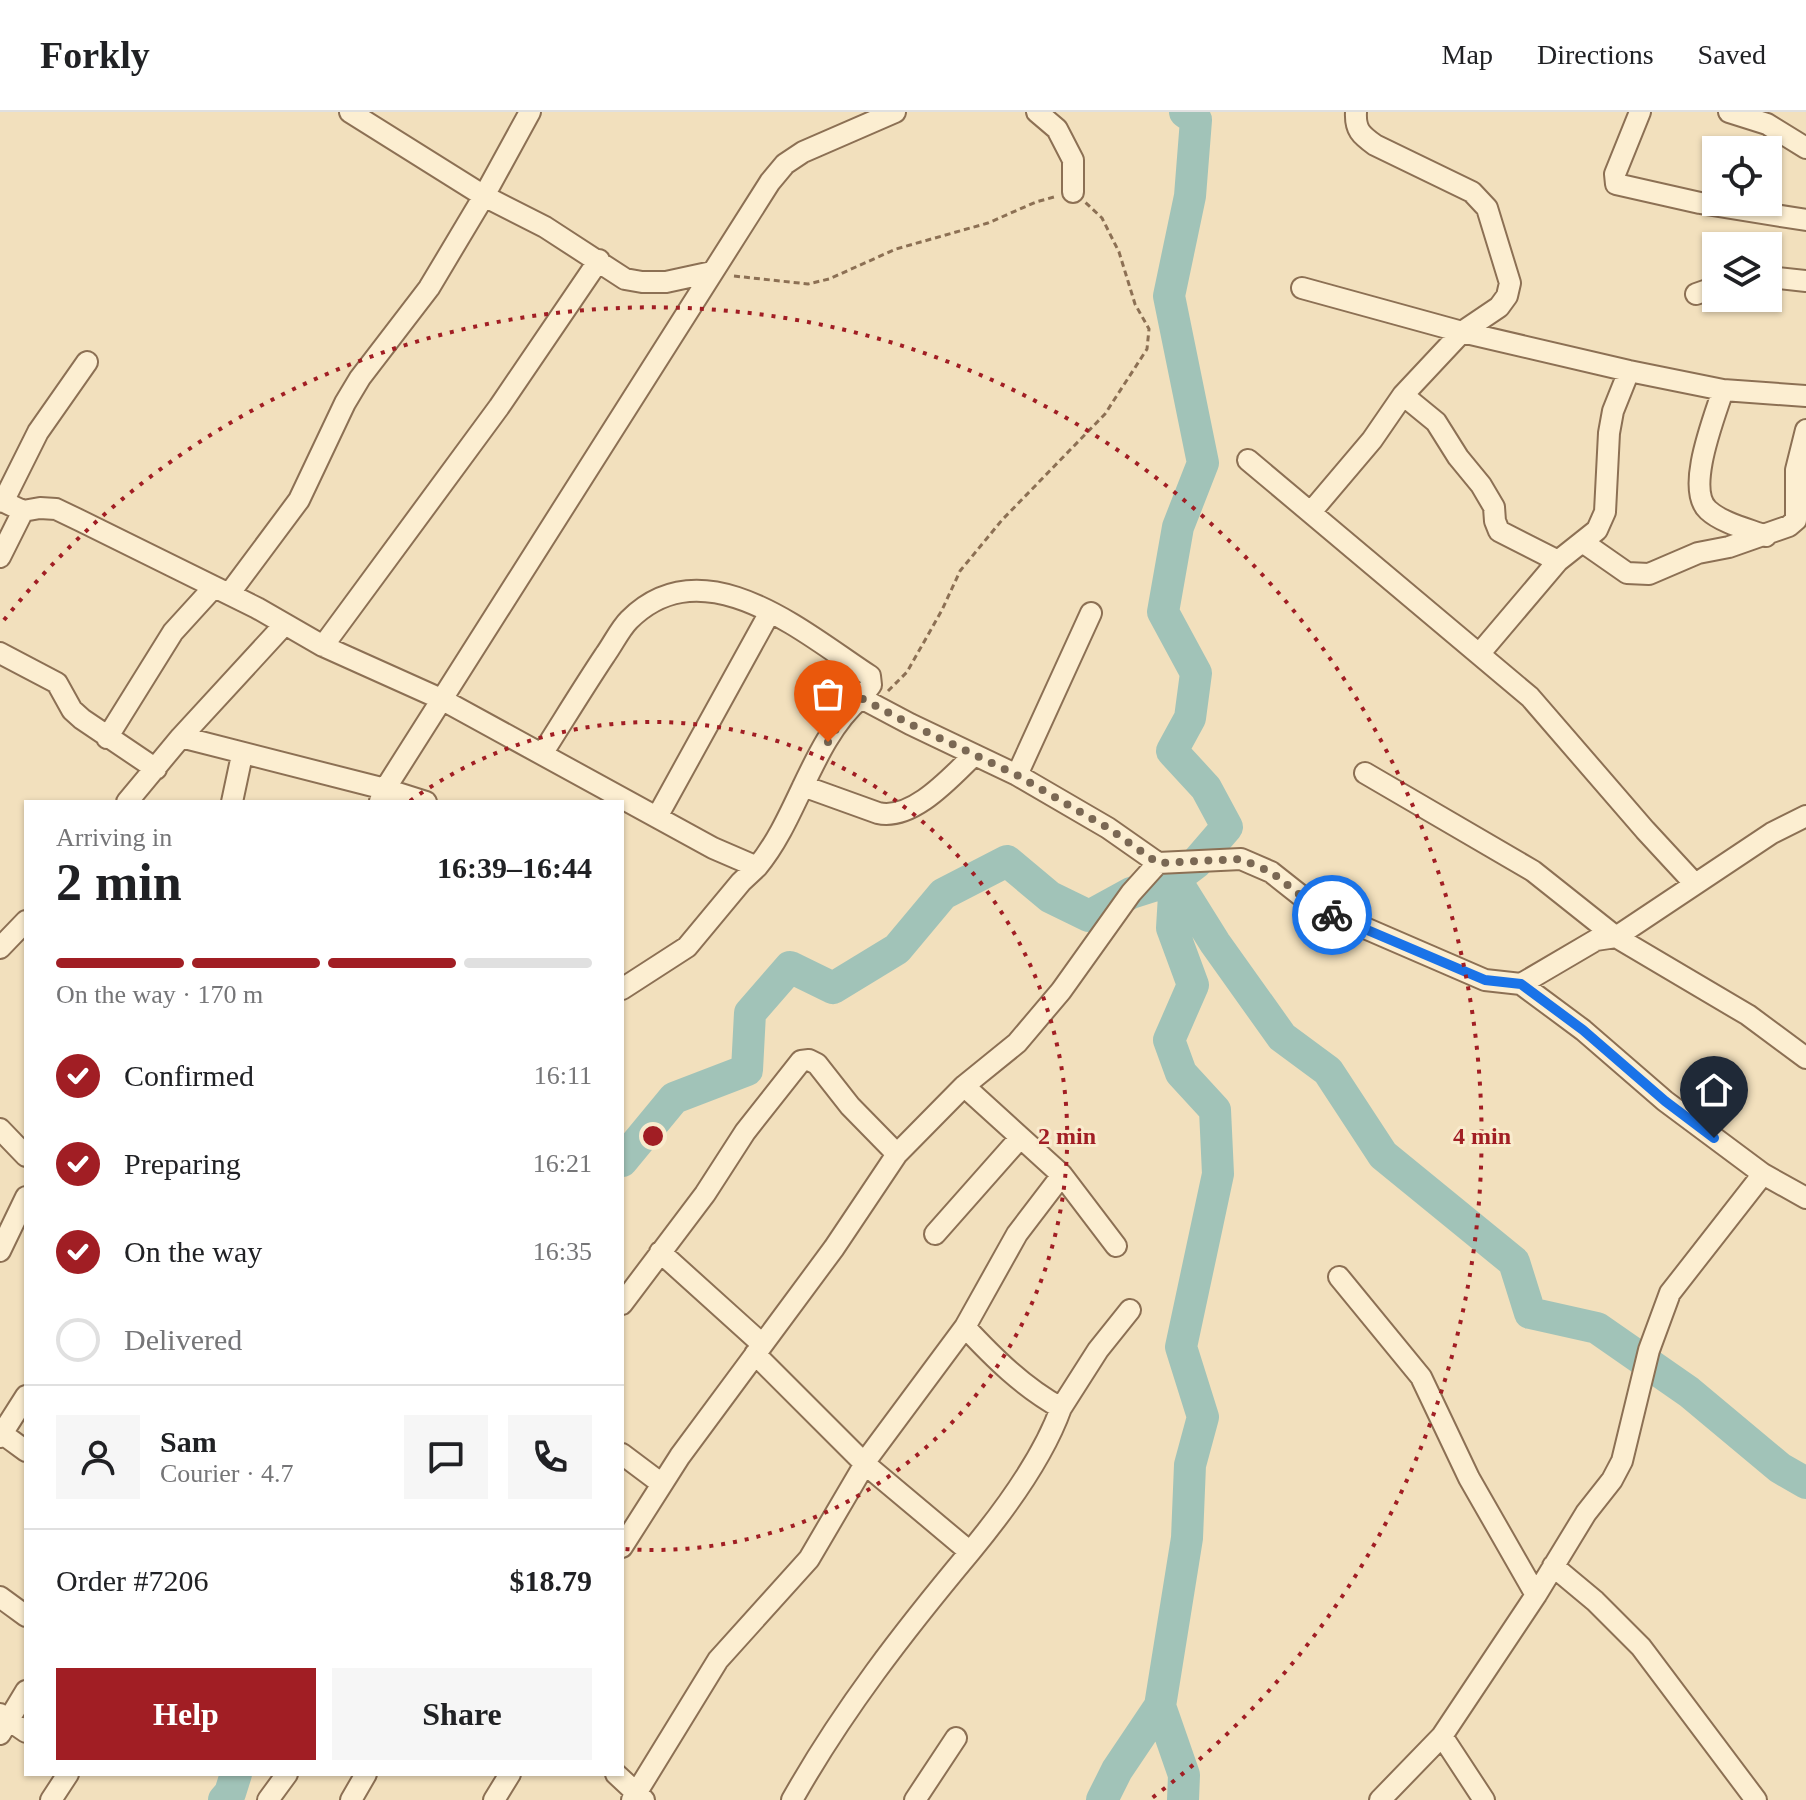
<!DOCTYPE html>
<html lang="en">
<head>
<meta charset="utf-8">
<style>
	body { margin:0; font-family:Georgia,serif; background:#f6f6f6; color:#202124; height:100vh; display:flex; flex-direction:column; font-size:30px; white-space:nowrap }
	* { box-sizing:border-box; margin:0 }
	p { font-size:26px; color:#757577 }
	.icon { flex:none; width:44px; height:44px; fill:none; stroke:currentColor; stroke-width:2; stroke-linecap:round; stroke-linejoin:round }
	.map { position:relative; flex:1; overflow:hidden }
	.panel { position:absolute; left:24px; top:688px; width:600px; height:976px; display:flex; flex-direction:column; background:#fff; border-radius:0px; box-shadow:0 2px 6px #0004 }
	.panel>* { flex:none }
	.tools { position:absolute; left:1702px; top:24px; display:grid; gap:16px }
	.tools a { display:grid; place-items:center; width:80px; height:80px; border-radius:0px; background:#fff; box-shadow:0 2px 6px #0004; font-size:40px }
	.pin { position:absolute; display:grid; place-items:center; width:68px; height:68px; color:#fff; margin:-82px -34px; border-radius:50% 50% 50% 0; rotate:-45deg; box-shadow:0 0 8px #0007 }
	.pin .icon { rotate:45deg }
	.courier { position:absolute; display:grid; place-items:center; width:80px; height:80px; margin:-40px; border:6px solid #1a73e8; border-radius:50%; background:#fff; color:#222; box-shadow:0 2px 10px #0007 }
	.head em { font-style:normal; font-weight:700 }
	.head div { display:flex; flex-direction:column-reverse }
	.head { display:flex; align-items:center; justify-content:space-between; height:136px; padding:0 32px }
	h1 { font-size:52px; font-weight:700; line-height:60px }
	.bar { display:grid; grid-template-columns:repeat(4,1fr); gap:12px 8px; align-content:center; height:96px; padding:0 32px }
	.bar i { height:10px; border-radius:6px; background:#e0e0e0 }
	.bar .current { background:#a11e24 }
	.bar p { grid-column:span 4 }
	.line { display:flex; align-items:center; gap:20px; padding:0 32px; border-top:2px solid #e0e0e0 }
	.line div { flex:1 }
	.round { display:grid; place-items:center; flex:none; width:84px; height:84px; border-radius:0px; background:#f6f6f6 }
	ol { padding:0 32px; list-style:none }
	li { display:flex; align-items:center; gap:24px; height:88px }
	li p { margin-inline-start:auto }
	li .icon { padding:8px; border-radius:50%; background:#a11e24; color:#fff; stroke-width:4 }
	li:last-child { color:#757577 }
	li i { width:44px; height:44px; border:4px solid #e0e0e0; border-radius:50% }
	.action { display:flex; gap:16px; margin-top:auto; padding:16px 32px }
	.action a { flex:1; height:92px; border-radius:0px; background:#a11e24; color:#fff; font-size:32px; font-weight:700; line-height:92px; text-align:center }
	.action a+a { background:#f6f6f6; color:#202124 }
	header { display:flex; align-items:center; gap:48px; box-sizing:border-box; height:112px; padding:0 40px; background:#fff; border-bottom:2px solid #e0e0e0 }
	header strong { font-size:38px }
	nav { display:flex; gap:44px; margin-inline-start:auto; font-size:28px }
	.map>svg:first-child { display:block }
</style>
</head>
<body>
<header>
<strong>Forkly</strong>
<nav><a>Map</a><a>Directions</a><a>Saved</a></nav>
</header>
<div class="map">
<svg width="1806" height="1688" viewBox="0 0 1806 1688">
	<rect width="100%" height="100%" fill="#f2e0bd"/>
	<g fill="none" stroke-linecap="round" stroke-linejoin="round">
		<path stroke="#a1c3b8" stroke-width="32" d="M1175,767L1172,816L1193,873L1169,928L1181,961L1215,998L1218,1062L1181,1235L1203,1305L1190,1353L1187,1426L1160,1594L1184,1663L1183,1688
			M1175,767L1215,831L1282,925L1328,959L1383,1043L1514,1150L1530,1201L1597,1216L1689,1280L1780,1356L1806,1371
			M622,1049L674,986L747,958L750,901L790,855L833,876L897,837L943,782L1007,749L1050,785L1089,804L1131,781L1175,767L1196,751L1227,715L1206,676L1172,639L1190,606L1196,561L1163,500L1178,415L1203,351L1169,184L1190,84L1196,8L1185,0
			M224,1688L230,1681L236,1662
			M1102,1688L1117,1658L1160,1594"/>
		<g stroke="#8c7054" stroke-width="24">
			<path id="street" d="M350,0L484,84L545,115L625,167L642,170H666L712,160
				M1037,0L1057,17L1073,48V80
				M1640,0L1615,62L1616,72L1700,91L1806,108
				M1729,0L1767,12L1806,36
				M1768,165L1806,169
				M1302,176L1462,220L1629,259L1723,278L1806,284
				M1696,182L1716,175
				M1723,278C1715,304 1685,377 1708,398C1722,411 1748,417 1766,424
				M1403,283L1436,310L1458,345L1481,373L1494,395L1495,409L1499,419L1558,449
				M1248,348L1530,585L1645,718L1694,771
				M0,388L23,399L40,396L56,397L81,409L257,496L323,534L441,587L713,736L757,755C798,706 812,628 861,586L910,612L1017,663L1108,716L1158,751L1241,747L1271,760L1314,794L1485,868L1521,872L1583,918L1665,989L1763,1062L1806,1086
				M3,390L38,320L87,250
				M1311,400L1372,328L1403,283L1462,220L1499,195L1507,184L1510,171L1487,96L1472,80L1375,33C1361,23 1355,18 1356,0
				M1584,431L1627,461L1649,462L1698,441L1729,435L1789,414L1796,408V358L1806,318
				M0,445L23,399
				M229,482L299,388L345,291L360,266L429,176L484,84L530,0
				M323,534L499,295L599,148
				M0,541L57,571L72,598L82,607L156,657
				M1480,541L1558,449L1597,418L1605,400L1609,321L1613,299L1629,259
				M181,625L385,677L770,70L785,52L803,40L895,0
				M107,626L173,520L214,475
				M542,642C563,609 583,576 605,543C613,532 620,517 629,508C704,433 804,521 870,564L871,573L861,586
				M1365,661L1533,759L1616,825L1748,903L1806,946
				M1017,663L1091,501
				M803,674L878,701C913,709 952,664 974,643
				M380,689L385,677L426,690
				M127,690L181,625L284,513
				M232,690L242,643
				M657,705L770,500
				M0,836L26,809
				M1521,872L1596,828L1616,825L1772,721L1806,704
				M622,877L687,835L741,770L757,755
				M0,1017L26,1044
				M1062,1063L1116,1134
				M935,1122L1020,1026
				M0,1139L26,1085
				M660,1140L762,1232
				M1339,1165L1421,1265L1469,1366L1536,1483
				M622,1192L705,1082L745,1020L801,949L809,948L817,952L850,994L897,1042
				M755,1242L865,1352L970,1440C1004,1399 1043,1346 1061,1296C1023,1275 994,1246 965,1215
				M1061,1296L1098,1238L1130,1198
				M0,1320L26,1339
				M0,1325L26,1284
				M622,1342L662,1372
				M622,1435L680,1344L834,1136L897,1042L964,974L1017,931L1061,879L1131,781L1158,751
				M1553,1454L1595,1489L1641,1535L1756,1688
				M0,1485L26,1504
				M0,1602L26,1620
				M0,1622L26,1579
				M1442,1624L1484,1688
				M616,1662L644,1688
				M51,1688L68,1662
				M268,1688L287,1662
				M351,1688L366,1662
				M494,1688L510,1662
				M632,1688L718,1548L809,1447L870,1343L965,1215L1017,1122L1062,1063L964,974
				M792,1688C842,1599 904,1519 970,1440
				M915,1688L956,1626
				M1380,1688L1442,1624L1536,1483L1586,1401L1612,1368L1622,1349L1649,1238L1670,1181L1763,1062"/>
		</g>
		<path stroke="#8c7054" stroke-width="3" stroke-dasharray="6 4" stroke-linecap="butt" d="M734,164L808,172L829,167L896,137L988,111L1036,90L1054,85
			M888,579L907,560L942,498L960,459L1002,408L1105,302L1147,237L1149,217L1135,192L1119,140L1102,106L1085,90"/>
		<use href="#street" stroke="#fceed1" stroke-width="20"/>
	</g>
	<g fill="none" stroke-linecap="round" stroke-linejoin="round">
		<path stroke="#7a6854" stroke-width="8" stroke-dasharray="0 14.4" d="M828,630L848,597L861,586L910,612L1017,663L1108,716L1158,751L1241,747L1271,760L1314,794L1332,803"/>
		<path stroke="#1a73e8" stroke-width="10" d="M1332,803L1485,868L1521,872L1583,918L1665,989L1714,1026"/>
	</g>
	<g fill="none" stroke="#a11e24" stroke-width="4" stroke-dasharray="4 8">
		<path d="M410 689A414 414 0 1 1 624 1437"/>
		<path d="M4 508A829 829 0 1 1 1152 1686"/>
	</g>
	<circle cx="653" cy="1024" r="12" fill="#a11e24" stroke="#f9ebcd" stroke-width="4"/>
	<g font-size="24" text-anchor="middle" font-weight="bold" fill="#a11e24" stroke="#f9ebcd" stroke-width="6" stroke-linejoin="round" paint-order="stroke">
		<text x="1067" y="1032">2 min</text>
		<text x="1482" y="1032">4 min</text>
	</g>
</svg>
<div class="tools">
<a><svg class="icon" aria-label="locate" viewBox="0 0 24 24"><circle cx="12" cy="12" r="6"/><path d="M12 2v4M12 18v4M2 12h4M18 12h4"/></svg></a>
<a><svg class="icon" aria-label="layers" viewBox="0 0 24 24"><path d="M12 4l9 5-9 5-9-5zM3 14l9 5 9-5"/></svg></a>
</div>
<div class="pin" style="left:828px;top:630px;background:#ea580c"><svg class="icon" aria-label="bag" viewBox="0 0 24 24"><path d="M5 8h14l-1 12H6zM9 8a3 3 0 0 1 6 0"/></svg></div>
<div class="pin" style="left:1714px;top:1026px;background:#1f2937"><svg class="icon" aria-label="home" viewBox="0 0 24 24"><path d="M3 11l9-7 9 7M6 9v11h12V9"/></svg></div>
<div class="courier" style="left:1332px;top:803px"><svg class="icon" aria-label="bike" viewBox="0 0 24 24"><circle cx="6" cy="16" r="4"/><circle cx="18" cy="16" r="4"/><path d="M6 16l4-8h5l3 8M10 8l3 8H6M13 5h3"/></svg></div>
<section class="panel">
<div class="head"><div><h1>2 min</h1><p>Arriving in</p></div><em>16:39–16:44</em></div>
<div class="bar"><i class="current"></i><i class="current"></i><i class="current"></i><i></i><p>On the way · 170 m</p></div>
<ol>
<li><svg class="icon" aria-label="check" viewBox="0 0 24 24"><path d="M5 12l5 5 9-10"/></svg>Confirmed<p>16:11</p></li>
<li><svg class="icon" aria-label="check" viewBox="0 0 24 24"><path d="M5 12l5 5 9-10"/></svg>Preparing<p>16:21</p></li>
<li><svg class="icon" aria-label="check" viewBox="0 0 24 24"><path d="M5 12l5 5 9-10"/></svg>On the way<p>16:35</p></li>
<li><i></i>Delivered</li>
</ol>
<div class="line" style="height:144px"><a class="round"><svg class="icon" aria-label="person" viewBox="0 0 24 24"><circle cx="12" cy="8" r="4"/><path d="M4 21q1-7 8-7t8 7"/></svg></a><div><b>Sam</b><p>Courier · 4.7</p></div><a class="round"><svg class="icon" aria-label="chat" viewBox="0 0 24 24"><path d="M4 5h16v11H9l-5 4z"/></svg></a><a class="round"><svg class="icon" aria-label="phone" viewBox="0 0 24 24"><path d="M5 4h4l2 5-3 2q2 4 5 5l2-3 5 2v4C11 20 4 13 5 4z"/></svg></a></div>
<div class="line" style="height:104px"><div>Order #7206</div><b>$18.79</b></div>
<div class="action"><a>Help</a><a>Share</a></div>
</section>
</div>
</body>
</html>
